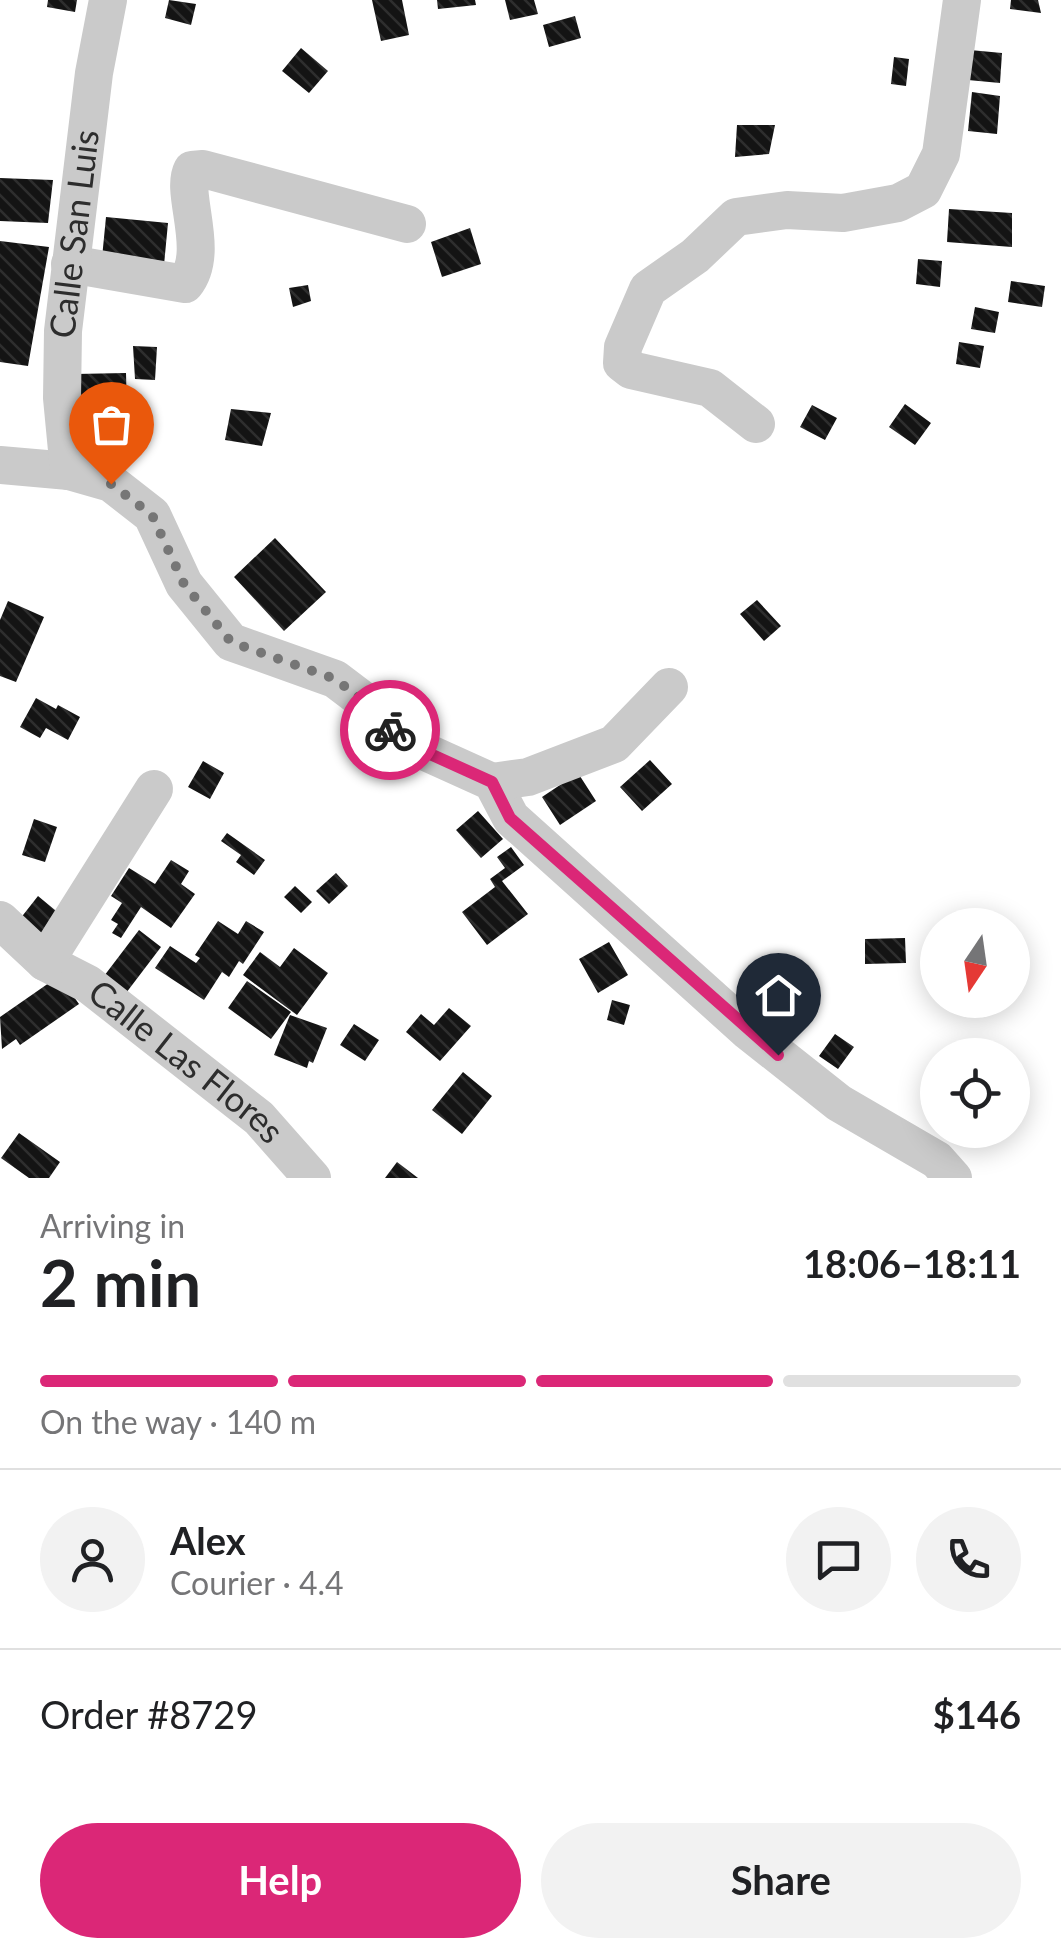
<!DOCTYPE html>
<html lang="en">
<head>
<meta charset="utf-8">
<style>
	body { margin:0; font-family:Lato,sans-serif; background:#f2f2f2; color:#202124; height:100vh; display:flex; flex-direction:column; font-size:38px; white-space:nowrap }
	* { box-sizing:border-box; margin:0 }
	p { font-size:32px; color:#757577 }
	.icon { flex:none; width:55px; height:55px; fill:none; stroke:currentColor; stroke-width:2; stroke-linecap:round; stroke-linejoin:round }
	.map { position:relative; height:1178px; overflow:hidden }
	.panel { display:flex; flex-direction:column; background:#fff; flex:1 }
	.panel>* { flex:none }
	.needle { width:65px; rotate:193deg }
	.fabs { position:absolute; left:920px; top:908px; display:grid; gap:20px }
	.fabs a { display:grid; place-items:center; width:110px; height:110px; border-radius:50%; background:#fff; box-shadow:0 5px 25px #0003; font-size:50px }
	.pin { position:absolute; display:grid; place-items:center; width:85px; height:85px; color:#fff; margin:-102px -42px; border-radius:50% 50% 50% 0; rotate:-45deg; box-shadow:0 0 10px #0007 }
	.pin .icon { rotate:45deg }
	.courier { position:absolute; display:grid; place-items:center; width:100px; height:100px; margin:-50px; border:8px solid #db2777; border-radius:50%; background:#fff; color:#222; box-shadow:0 2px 12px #0007 }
	.head em { font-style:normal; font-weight:700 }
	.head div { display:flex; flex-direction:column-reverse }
	.head { display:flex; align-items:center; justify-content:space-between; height:170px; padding:0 40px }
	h1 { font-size:65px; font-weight:700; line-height:75px }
	.bar { display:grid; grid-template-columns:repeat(4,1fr); gap:15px 10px; align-content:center; height:120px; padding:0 40px }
	.bar i { height:12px; border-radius:8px; background:#e0e0e0 }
	.bar .selected { background:#db2777 }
	.bar p { grid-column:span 4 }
	.line { display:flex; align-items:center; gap:25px; padding:0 40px; border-top:2px solid #e0e0e0 }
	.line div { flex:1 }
	.round { display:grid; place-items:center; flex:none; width:105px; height:105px; border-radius:52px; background:#f2f2f2 }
	.action { display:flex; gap:20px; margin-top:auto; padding:20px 40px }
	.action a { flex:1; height:115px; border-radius:60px; background:#db2777; color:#fff; font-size:40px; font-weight:700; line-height:115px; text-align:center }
	.action a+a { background:#f2f2f2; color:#202124 }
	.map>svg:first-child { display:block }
</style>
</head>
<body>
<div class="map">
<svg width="1061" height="1178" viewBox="0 0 1061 1178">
	<defs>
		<pattern id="building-back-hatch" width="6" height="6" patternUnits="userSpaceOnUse" patternTransform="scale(2.5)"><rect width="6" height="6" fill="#141414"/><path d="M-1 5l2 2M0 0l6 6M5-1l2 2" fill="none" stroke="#2e2e2e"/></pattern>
	</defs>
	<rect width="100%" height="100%" fill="#fff"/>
	<path fill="url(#building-back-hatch)" d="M48,0H77L75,12L47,7Z
		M169,0L196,4L191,25L165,18Z
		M372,0H402L409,35L381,41Z
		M437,0H475L476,5L438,9Z
		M505,0H534L538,14L510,20Z
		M1011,0H1038L1041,13L1010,9Z
		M575,16L581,38L549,47L543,25Z
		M301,48L328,71L309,93L282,71Z
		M970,50L1002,53L1000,83L968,80Z
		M894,57L909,59L906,86L891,84Z
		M972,92L1000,96L997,134L968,131Z
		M737,125H775L769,154L735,157Z
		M0,178L53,180L48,223L0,221Z
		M949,209L1012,213V247L947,242Z
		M106,217L168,223L164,265L102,258Z
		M470,228L481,264L442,277L431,242Z
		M0,241L49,247L28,366L0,362Z
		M918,259L942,261L940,287L916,284Z
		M1011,281L1045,286L1042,307L1008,302Z
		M308,285L311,301L293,307L289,288Z
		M975,307L999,312L995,333L971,329Z
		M959,342L984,346L980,368L956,364Z
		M133,346L157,347L155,380L135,379Z
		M126,373L127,411H78L75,374Z
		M905,404L931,423L915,445L889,427Z
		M812,405L837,418L825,440L800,427Z
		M231,409L271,413L262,446L225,440Z
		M275,538L326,592L284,631L234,577Z
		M757,600L781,626L764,641L740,614Z
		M8,601L44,617L16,682L0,676V620Z
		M36,698L56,709L58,705L80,717L68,740L46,728L40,738L20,727Z
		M650,760L672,784L642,811L620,787Z
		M203,761L224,773L210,799L188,787Z
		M578,773L596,801L560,825L542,797Z
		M478,811L503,839L481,858L456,830Z
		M34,819L57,827L45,862L22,855Z
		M227,833L265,860L254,875L236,862L241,855L221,841Z
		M511,847L524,865L502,881L528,914L487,945L462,912L495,887L490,879L505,868L497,857Z
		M171,860L189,871L181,884L195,894L171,928L141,907L121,938L112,933L118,924L111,920L122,903L111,896L129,868L155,884Z
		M336,873L348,886L329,904L316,891Z
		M295,886L312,902L301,913L284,897Z
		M38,896L61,915L39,943L16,924Z
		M218,921L238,934L246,921L264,932L243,964L239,961L229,977L222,972L204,1000L155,968L170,946L196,963L200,958L195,955Z
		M139,930L161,947L123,997L101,980Z
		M905,938L906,963L865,964V939Z
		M609,942L628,975L598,993L579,959Z
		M294,948L328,973L297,1015L243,975L260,952L280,967Z
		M59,976L79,1004L20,1045L16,1039L2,1049L0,1017Z
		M247,981L291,1012L271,1039L228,1008Z
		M612,1000L630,1005L624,1025L607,1020Z
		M449,1008L471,1026L440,1061L406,1032L421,1014L434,1025Z
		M290,1015L327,1028L313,1063L309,1061L307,1068L274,1055Z
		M354,1024L379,1040L365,1061L340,1045Z
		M835,1034L854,1047L838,1069L819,1056Z
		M463,1072L492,1096L462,1134L432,1110Z
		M19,1133L60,1162L49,1178H29L1,1158Z
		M397,1162L418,1178H385Z"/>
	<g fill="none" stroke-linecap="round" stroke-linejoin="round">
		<g stroke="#cacaca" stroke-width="38">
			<path d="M70,264L185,284C211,252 180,193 192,170L203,169L407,224"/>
			<path d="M756,424L710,388L631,370L622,363L623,347L648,289L695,256L736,217L787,210L843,213L898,203L923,190L941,154L962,0"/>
			<path d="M0,465L69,471L111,483L152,515L184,584L231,642L335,679L368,704L397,739L492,782L511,818L748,1031L839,1103L937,1160L953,1178"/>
			<path id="s1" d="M69,471L62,398L63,331L94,73L108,0"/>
			<path d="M492,782L528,777L614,744L669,687"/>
			<path id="s2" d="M0,920L45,962L88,984L259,1118L312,1178"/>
			<path d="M45,962L154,789"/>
		</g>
	</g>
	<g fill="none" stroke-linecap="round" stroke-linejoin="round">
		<path stroke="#767676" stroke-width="10" stroke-dasharray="0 18" d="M111,484L152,515L184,584L231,642L335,679L368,704L390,730"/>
		<path stroke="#db2777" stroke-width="12" d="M390,730L397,739L492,782L510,818L778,1055"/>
	</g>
	<g text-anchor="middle" stroke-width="10" stroke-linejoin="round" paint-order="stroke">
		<g font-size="35" fill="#2d2d2d" stroke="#fff">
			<text dy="12" stroke="none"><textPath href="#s1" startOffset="238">Calle San Luis</textPath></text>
			<text dy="12" stroke="none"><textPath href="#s2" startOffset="235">Calle Las Flores</textPath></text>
		</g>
	</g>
</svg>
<div class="fabs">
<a><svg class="needle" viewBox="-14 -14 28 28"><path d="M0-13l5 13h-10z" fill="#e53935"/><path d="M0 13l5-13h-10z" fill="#757577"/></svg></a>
<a><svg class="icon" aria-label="locate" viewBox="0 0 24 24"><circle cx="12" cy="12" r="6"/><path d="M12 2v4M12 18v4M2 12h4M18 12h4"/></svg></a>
</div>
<div class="pin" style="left:111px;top:484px;background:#ea580c"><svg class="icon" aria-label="bag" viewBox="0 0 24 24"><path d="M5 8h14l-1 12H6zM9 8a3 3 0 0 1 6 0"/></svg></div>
<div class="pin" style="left:778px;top:1055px;background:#1f2937"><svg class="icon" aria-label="home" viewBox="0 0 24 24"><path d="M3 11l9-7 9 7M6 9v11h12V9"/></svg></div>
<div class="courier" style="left:390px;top:730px"><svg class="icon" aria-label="bike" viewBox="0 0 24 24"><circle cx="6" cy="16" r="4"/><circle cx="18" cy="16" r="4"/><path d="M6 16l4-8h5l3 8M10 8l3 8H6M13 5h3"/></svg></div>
</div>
<section class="panel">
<div class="head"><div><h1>2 min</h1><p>Arriving in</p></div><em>18:06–18:11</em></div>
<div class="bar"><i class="selected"></i><i class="selected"></i><i class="selected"></i><i></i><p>On the way · 140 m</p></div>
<div class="line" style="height:180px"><a class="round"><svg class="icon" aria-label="person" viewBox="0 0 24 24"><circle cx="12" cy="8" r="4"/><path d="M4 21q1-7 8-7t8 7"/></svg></a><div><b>Alex</b><p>Courier · 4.4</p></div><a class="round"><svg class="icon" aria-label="chat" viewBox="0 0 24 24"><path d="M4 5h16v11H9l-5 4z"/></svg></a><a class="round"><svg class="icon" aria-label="phone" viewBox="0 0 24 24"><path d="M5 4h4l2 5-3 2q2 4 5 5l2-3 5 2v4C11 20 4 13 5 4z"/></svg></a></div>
<div class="line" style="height:130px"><div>Order #8729</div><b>$146</b></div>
<div class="action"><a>Help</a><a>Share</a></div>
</section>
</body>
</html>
